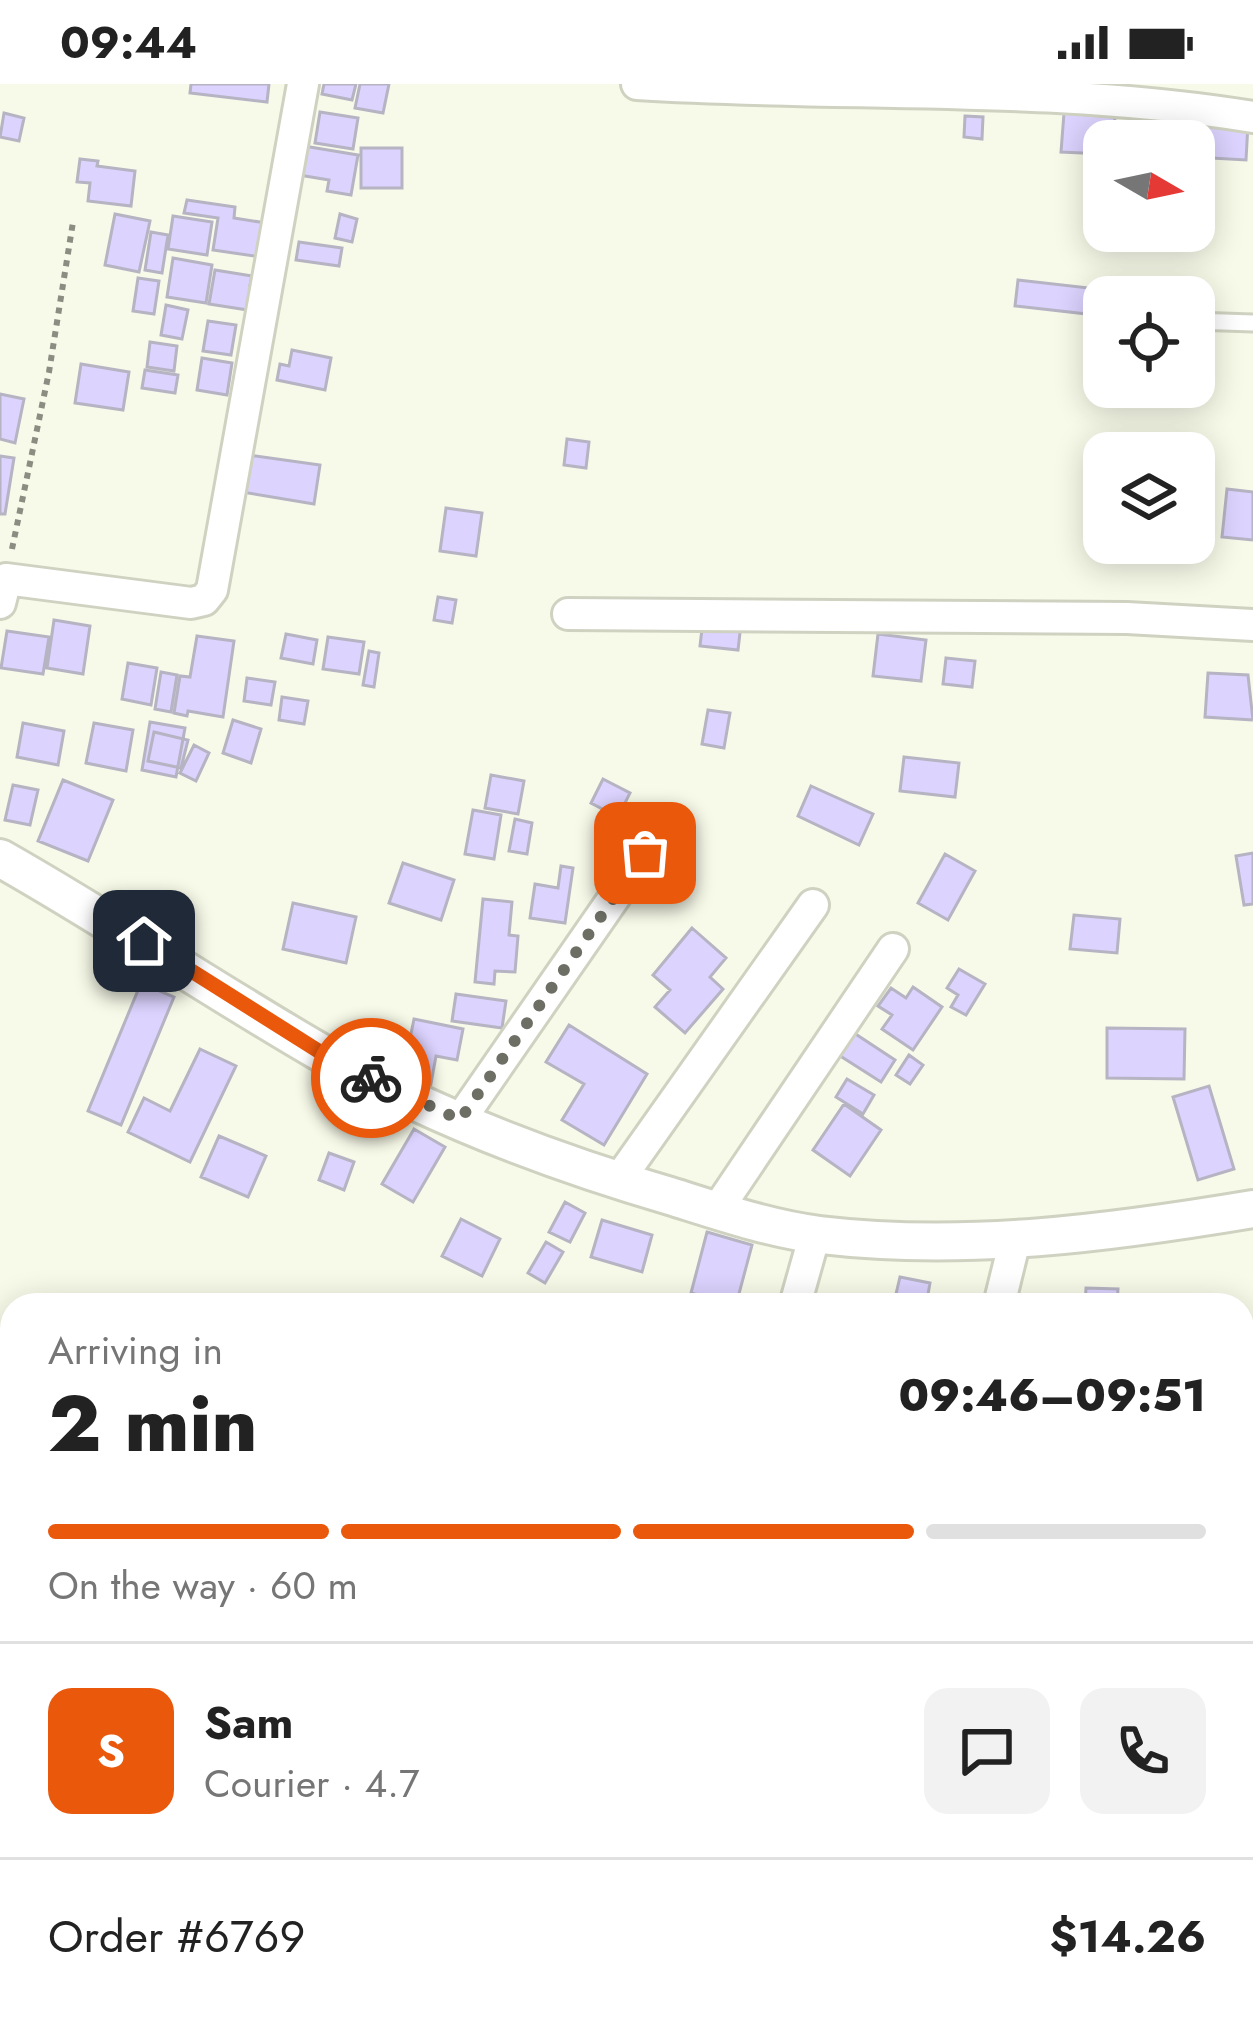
<!DOCTYPE html>
<html lang="en">
<head>
<meta charset="utf-8">
<style>
	body { margin:0; font-family:Jost,sans-serif; background:#f2f2f2; color:#222; height:100vh; display:flex; flex-direction:column; font-size:45px; white-space:nowrap }
	* { box-sizing:border-box; margin:0 }
	p { font-size:39px; color:#767676 }
	.icon { flex:none; width:66px; height:66px; fill:none; stroke:currentColor; stroke-width:2; stroke-linecap:round; stroke-linejoin:round }
	.map { position:relative; flex:1; overflow:hidden }
	.details { position:absolute; left:0px; top:1209px; width:1254px; height:747px; display:flex; flex-direction:column; background:#fff; border-radius:36px 36px 0 0; box-shadow:0 6px 30px #0003 }
	.details>* { flex:none }
	.needle { width:78px; rotate:99deg }
	.controls { position:absolute; left:1083px; top:36px; display:grid; gap:24px }
	.controls a { display:grid; place-items:center; width:132px; height:132px; border-radius:24px; background:#fff; box-shadow:0 6px 30px #0003; font-size:60px }
	.pin { position:absolute; display:grid; place-items:center; width:102px; height:102px; color:#fff; margin:-51px; border-radius:24px; box-shadow:0 6px 18px #0006 }
	.courier { position:absolute; display:grid; place-items:center; width:120px; height:120px; margin:-60px; border:9px solid #ea580c; border-radius:50%; background:#fff; color:#222; box-shadow:0 3px 15px #0007 }
	.overview em { font-style:normal; font-weight:800 }
	.overview div { display:flex; flex-direction:column-reverse }
	.overview { display:flex; align-items:center; justify-content:space-between; height:204px; padding:0 48px }
	h1 { font-size:78px; font-weight:800; line-height:90px }
	.bar { display:grid; grid-template-columns:repeat(4,1fr); gap:18px 12px; align-content:center; height:144px; padding:0 48px }
	.bar i { height:15px; border-radius:9px; background:#e0e0e0 }
	.bar .active { background:#ea580c }
	.bar p { grid-column:span 4 }
	.line { display:flex; align-items:center; gap:30px; padding:0 48px; border-top:3px solid #e0e0e0 }
	.line div { flex:1 }
	.round { display:grid; place-items:center; flex:none; width:126px; height:126px; border-radius:24px; background:#f2f2f2 }
	.status { display:flex; justify-content:space-between; align-items:center; height:84px; padding:0 60px; background:#fff; direction:ltr }
	.status svg { height:33px; fill:currentColor }
	.map>svg:first-child { display:block }
</style>
</head>
<body>
<div class="status"><b>09:44</b><svg viewBox="0 0 49 12"><path d="M0 12V9h3v3zM5 12V6h3v6zM10 12V3h3v9zM15 12V0h3v12zM26 1h20v11H26zM47 4h2v5h-2z"/></svg></div>
<div class="map">
<svg width="1253" height="1954" viewBox="0 0 1253 1954">
	<rect width="100%" height="100%" fill="#f8fae9"/>
	<path fill="#dcd3fe" stroke="#b6b3c3" stroke-width="3" d="M191,0H269L267,18L190,9Z
		M324,0H356L352,16L322,10Z
		M360,0H389L383,29L355,24Z
		M320,28L358,34L353,65L315,59Z
		M4,29L24,34L19,57L0,53Z
		M1064,29L1115,33L1113,57H1104V70L1061,68Z
		M965,32L983,33L982,55L964,53Z
		M1133,33L1169,35L1168,57H1132Z
		M1181,35L1248,40L1246,76L1194,73V57H1180Z
		M304,62L358,71L351,111L327,107L329,96L299,91Z
		M361,64H402V104H361Z
		M80,75L98,77L97,82L135,87L131,122L88,117L90,99L77,98Z
		M187,116L235,123L234,134L266,139L261,173L213,166L218,134L184,129Z
		M115,130L150,137L139,188L105,181Z
		M340,130L357,135L352,158L335,154Z
		M173,132L212,138L207,171L168,165Z
		M151,148L168,151L162,189L145,186Z
		M299,158L342,164L339,182L296,176Z
		M173,174L212,181L206,219L167,213Z
		M215,186L252,192L250,201L258,202L254,227L209,220Z
		M138,194L159,197L154,230L133,227Z
		M1018,196L1089,204L1087,230L1015,222Z
		M166,221L188,226L182,255L161,251Z
		M208,237L236,241L231,271L203,267Z
		M150,258L177,262L174,287L147,283Z
		M292,266L331,274L325,306L277,296L280,280L289,282Z
		M202,274L232,279L227,311L197,306Z
		M81,280L129,288L123,326L75,319Z
		M145,286L178,291L175,309L142,304Z
		M0,310L24,315L15,359L0,355Z
		M567,355L589,358L586,384L564,381Z
		M248,371L320,381L314,420L242,408Z
		M0,372L14,374L5,430H0Z
		M1227,405L1253,408V456L1222,453Z
		M446,424L482,429L476,472L440,467Z
		M438,513L456,516L452,539L434,536Z
		M54,536L90,542L83,590L47,584Z
		M703,536L741,540L738,566L700,562Z
		M7,547L49,553L43,590L1,584Z
		M286,550L317,556L313,580L281,574Z
		M878,550L926,556L921,597L873,592Z
		M197,552L234,557L223,633L188,627L187,632L174,629L180,592L190,593Z
		M328,553L364,558L359,590L323,585Z
		M369,567L379,569L374,603L363,601Z
		M946,574L975,577L972,603L943,600Z
		M128,579L157,584L151,621L122,615Z
		M161,588L177,591L171,628L155,625Z
		M1208,589L1248,591L1253,636L1205,633Z
		M247,594L275,598L271,621L244,617Z
		M282,613L308,617L304,640L279,636Z
		M708,626L730,629L724,664L702,660Z
		M233,636L261,645L251,679L223,669Z
		M150,638L185,644L176,693L142,686Z
		M23,639L64,647L58,681L17,673Z
		M94,639L133,646L126,687L86,679Z
		M154,648L188,656L181,684L148,677Z
		M194,661L209,669L196,697L180,689Z
		M904,673L959,679L955,713L900,707Z
		M491,691L524,697L518,730L485,724Z
		M603,695L630,709L618,733L591,719Z
		M63,696L113,716L88,777L38,757Z
		M13,701L38,706L30,741L5,736Z
		M811,702L873,730L859,761L798,732Z
		M473,726L501,731L494,775L465,770Z
		M515,735L532,739L527,770L509,767Z
		M1253,769V820L1244,821L1236,772Z
		M945,770L975,787L948,836L918,819Z
		M403,779L454,796L441,836L389,819Z
		M561,782L573,784L565,839L530,834L535,800L558,804Z
		M483,815L512,818L509,851L518,852L515,888L495,887L494,900L475,898Z
		M293,819L356,833L346,879L283,865Z
		M1074,831L1120,835L1117,869L1070,865Z
		M692,844L726,874L710,893L723,905L685,949L655,923L670,906L653,891Z
		M959,885L985,900L966,931L951,923L958,911L947,904Z
		M141,899L174,913L121,1041L88,1027Z
		M913,903L942,923L913,966L882,945L892,931L878,922L891,904L906,914Z
		M456,910L506,917L502,944L452,937Z
		M414,935L463,945L457,976L436,972L430,1005L401,999Z
		M569,941L647,990L604,1061L562,1036L584,1000L546,978Z
		M1107,944L1185,945L1184,995L1107,994Z
		M848,945L895,976L881,998L834,968Z
		M200,965L236,982L190,1078L128,1048L144,1014L170,1027Z
		M909,971L923,981L910,1000L896,991Z
		M847,995L874,1011L863,1030L836,1013Z
		M1209,1002L1234,1085L1198,1096L1173,1013Z
		M844,1020L881,1046L850,1092L813,1066Z
		M414,1045L445,1063L413,1118L382,1100Z
		M219,1052L266,1072L248,1113L201,1093Z
		M329,1069L354,1078L344,1106L319,1096Z
		M565,1118L585,1129L570,1158L549,1148Z
		M461,1135L500,1155L482,1192L442,1172Z
		M602,1136L652,1151L642,1188L591,1173Z
		M707,1148L752,1161L736,1221L691,1209Z
		M546,1158L563,1168L545,1199L528,1189Z
		M900,1193L930,1199L927,1216L896,1210Z
		M1086,1204L1118,1205L1117,1221H1085Z"/>
	<g fill="none" stroke-linecap="round" stroke-linejoin="round">
		<g stroke="#d0d2c1" stroke-width="21">
			<path id="service" d="M1194,237L1253,239"/>
		</g>
		<g stroke="#d0d2c1" stroke-width="36">
			<path id="minor" d="M637,0C842,13 1050,0 1253,33
				M0,519L6,495L191,519L204,516L212,506L303,0
				M568,530L1127,534L1253,541
				M460,1036L645,769
				M618,1097L813,821
				M717,1126L893,865
				M795,1221L815,1150
				M999,1221L1015,1156
				M190,1954L191,1944"/>
		</g>
		<g stroke="#d0d2c1" stroke-width="42">
			<path id="tertiary" d="M0,774C108,835 211,905 318,967C427,1030 550,1077 670,1112C718,1127 770,1145 820,1151C965,1168 1110,1149 1253,1125"/>
		</g>
		<path stroke="#8c8d82" stroke-width="6" stroke-dasharray="6 6" stroke-linecap="butt" d="M12,465L49,288L73,138"/>
		<use href="#service" stroke="#fff" stroke-width="15"/>
		<use href="#minor" stroke="#fff" stroke-width="30"/>
		<use href="#tertiary" stroke="#fff" stroke-width="36"/>
	</g>
	<g fill="none" stroke-linecap="round" stroke-linejoin="round">
		<path stroke="#6d6e64" stroke-width="12" stroke-dasharray="0 21.6" d="M371,994L460,1036L645,769"/>
		<path stroke="#ea580c" stroke-width="15" d="M144,857L320,968L371,994"/>
	</g>
</svg>
<div class="controls">
<a><svg class="needle" viewBox="-14 -14 28 28"><path d="M0-13l5 13h-10z" fill="#e53935"/><path d="M0 13l5-13h-10z" fill="#767676"/></svg></a>
<a><svg class="icon" aria-label="locate" viewBox="0 0 24 24"><circle cx="12" cy="12" r="6"/><path d="M12 2v4M12 18v4M2 12h4M18 12h4"/></svg></a>
<a><svg class="icon" aria-label="layers" viewBox="0 0 24 24"><path d="M12 4l9 5-9 5-9-5zM3 14l9 5 9-5"/></svg></a>
</div>
<div class="pin" style="left:645px;top:769px;background:#ea580c"><svg class="icon" aria-label="bag" viewBox="0 0 24 24"><path d="M5 8h14l-1 12H6zM9 8a3 3 0 0 1 6 0"/></svg></div>
<div class="pin" style="left:144px;top:857px;background:#1f2937"><svg class="icon" aria-label="home" viewBox="0 0 24 24"><path d="M3 11l9-7 9 7M6 9v11h12V9"/></svg></div>
<div class="courier" style="left:371px;top:994px"><svg class="icon" aria-label="bike" viewBox="0 0 24 24"><circle cx="6" cy="16" r="4"/><circle cx="18" cy="16" r="4"/><path d="M6 16l4-8h5l3 8M10 8l3 8H6M13 5h3"/></svg></div>
<section class="details">
<div class="overview"><div><h1>2 min</h1><p>Arriving in</p></div><em>09:46–09:51</em></div>
<div class="bar"><i class="active"></i><i class="active"></i><i class="active"></i><i></i><p>On the way · 60 m</p></div>
<div class="line" style="height:216px"><b class="round" style="background:#ea580c;color:#fff">S</b><div><b>Sam</b><p>Courier · 4.7</p></div><a class="round"><svg class="icon" aria-label="chat" viewBox="0 0 24 24"><path d="M4 5h16v11H9l-5 4z"/></svg></a><a class="round"><svg class="icon" aria-label="phone" viewBox="0 0 24 24"><path d="M5 4h4l2 5-3 2q2 4 5 5l2-3 5 2v4C11 20 4 13 5 4z"/></svg></a></div>
<div class="line" style="height:156px"><div>Order #6769</div><b>$14.26</b></div>
</section>
</div>
</body>
</html>
